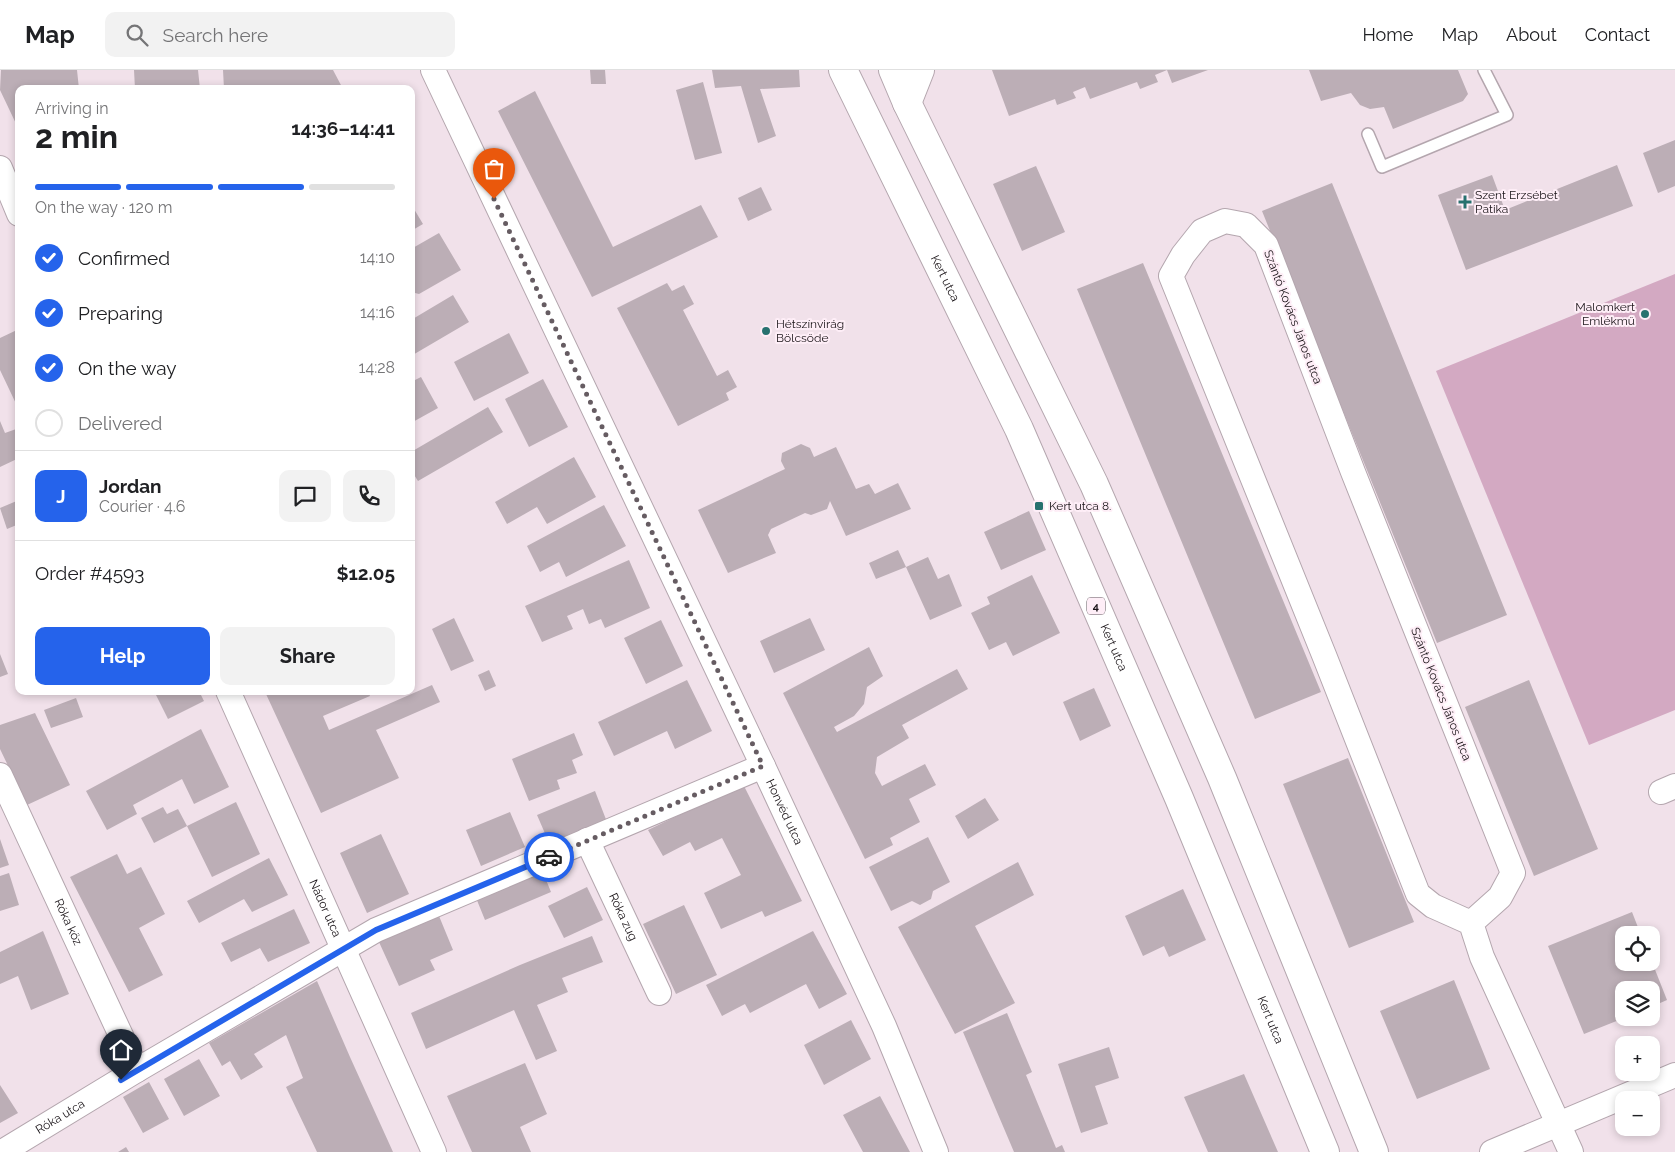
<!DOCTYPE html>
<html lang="en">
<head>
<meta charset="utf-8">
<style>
	body { margin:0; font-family:Raleway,sans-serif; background:#f2f2f2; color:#202124; height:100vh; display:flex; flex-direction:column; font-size:19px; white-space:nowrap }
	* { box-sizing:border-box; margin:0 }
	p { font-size:16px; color:#757577 }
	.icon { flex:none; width:28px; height:28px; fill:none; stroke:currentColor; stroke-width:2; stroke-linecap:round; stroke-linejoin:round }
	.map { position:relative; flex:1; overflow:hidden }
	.details { position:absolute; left:15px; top:15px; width:400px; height:610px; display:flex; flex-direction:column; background:#fff; border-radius:10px; box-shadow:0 2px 8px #0003 }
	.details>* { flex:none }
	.tools { position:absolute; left:1615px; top:856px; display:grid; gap:10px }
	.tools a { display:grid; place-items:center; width:45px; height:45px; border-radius:10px; background:#fff; box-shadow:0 2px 8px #0003; font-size:25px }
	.pin { position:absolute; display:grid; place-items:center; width:42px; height:42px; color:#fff; margin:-51px -21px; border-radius:50% 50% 50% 0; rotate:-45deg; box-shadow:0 0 5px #0007 }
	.pin .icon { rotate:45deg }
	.courier { position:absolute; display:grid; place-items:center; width:50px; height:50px; margin:-25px; border:4px solid #2563eb; border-radius:50%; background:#fff; color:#222; box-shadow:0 1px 6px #0007 }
	.headline em { font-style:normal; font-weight:700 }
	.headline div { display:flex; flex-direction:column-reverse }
	.headline { display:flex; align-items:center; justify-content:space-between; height:85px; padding:0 20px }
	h1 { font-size:32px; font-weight:700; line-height:38px }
	.bar { display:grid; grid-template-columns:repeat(4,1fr); gap:8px 5px; align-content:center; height:60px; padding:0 20px }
	.bar i { height:6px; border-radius:4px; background:#e0e0e0 }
	.bar .current { background:#2563eb }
	.bar p { grid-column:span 4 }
	.line { display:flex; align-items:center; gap:12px; padding:0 20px; border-top:1px solid #e0e0e0 }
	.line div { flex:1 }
	.round { display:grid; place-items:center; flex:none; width:52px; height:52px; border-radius:10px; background:#f2f2f2 }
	ol { padding:0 20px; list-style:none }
	li { display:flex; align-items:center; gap:15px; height:55px }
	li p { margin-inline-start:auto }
	li .icon { padding:5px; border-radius:50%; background:#2563eb; color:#fff; stroke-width:4 }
	li:last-child { color:#757577 }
	li i { width:28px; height:28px; border:2px solid #e0e0e0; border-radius:50% }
	.primary-button { display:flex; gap:10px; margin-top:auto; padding:10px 20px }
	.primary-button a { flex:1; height:58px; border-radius:10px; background:#2563eb; color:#fff; font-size:20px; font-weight:700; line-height:58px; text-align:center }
	.primary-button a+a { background:#f2f2f2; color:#202124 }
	header { display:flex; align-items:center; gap:30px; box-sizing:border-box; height:70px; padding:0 25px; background:#fff; border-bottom:1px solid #e0e0e0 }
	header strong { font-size:24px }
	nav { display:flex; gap:28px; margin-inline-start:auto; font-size:18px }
	.search { width:350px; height:45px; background:#f2f2f2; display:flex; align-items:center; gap:12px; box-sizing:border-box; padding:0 18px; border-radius:10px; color:#757577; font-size:19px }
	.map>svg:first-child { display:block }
</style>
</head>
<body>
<header>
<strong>Map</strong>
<div class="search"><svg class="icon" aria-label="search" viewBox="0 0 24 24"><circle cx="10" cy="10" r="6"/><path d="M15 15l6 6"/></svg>Search here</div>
<nav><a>Home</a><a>Map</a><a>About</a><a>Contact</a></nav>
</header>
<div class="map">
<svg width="1675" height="1082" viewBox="0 0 1675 1082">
	<rect width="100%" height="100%" fill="#f1e1ea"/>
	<path fill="#d3a9c2" d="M1675,204V640L1589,675L1436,301Z"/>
	<path fill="#bcaeb6" d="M1,0H77L79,19H19V60L0,20Z
		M134,0H198L200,19H135Z
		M223,0H333L342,17L224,19Z
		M590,0H605L606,14H591Z
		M712,0H799L800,17L760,19L776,66L758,73L741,16L715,18Z
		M992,0H1167L1155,5L1158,12L1140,19L1137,12L1090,29L1085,17L1073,22L1076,28L1057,35L1055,29L1009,46Z
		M1167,0H1208L1172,13Z
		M1309,0H1458L1468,24L1463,31L1393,59L1384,37L1370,39L1360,35L1351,23L1321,31Z
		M703,12L722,83L695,90L676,20Z
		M535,21L613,177L701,135L718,167L592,227L498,41Z
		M1675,70V116L1658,123L1643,83Z
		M1617,95L1633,136L1466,200L1438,125L1492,105L1505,140Z
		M1036,96L1065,162L1022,181L993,114Z
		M1332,113L1507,545L1437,573L1262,141Z
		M761,117L772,140L748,151L738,128Z
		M411,134L423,154L411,161Z
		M439,163L461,200L419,224L411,222V179Z
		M1143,193L1321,622L1255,649L1077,219Z
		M667,213L672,221L684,215L694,234L683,240L717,306L728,300L737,317L726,323L729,330L678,356L617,238Z
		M453,225L469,252L411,286V250Z
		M19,259V340L0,300V268Z
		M509,263L529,303L474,331L454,292Z
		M421,307L438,338L411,353V312Z
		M543,309L568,357L529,377L505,329Z
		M488,337L503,362L418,411L411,400V382Z
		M0,351L5,363L19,358V388L0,397Z
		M801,374L810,378L814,387L836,377L856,419L869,414L875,424L898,413L911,439L846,466L830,431L827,439L811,445L805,443L771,459L768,465L776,483L728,503L698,440L785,399L781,391L782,383Z
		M574,387L596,427L547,454L537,437L507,454L495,432Z
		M19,430V454L7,459L0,438Z
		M604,435L626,476L566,507L559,492L540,502L527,476Z
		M1029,441L1046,480L1001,500L984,462Z
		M898,480L906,497L876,509L869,493Z
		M928,487L938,509L949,504L962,536L930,550L906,497Z
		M629,490L650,538L605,558L601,549L589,554L583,539L567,546L573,559L542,572L525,536Z
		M1032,505L1060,563L1013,586L1006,572L989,580L971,543L990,534L987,527Z
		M454,548L474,591L451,601L432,559Z
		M810,548L825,580L774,603L760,571Z
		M661,550L683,596L646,614L624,568Z
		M869,577L883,606L867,617L864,634L854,646L834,657L837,662L957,599L968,619L902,655L909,668L877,687L875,703L882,716L925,694L936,715L909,729L920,752L890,768L893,775L865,789L783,623Z
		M0,584L8,604L0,607Z
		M489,600L496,616L485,621L478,605Z
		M687,610L712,661L675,679L667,661L614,686L598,652Z
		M1529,610L1598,779L1534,806L1465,637Z
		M432,615L440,632L376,660L399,708L321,743L266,624L271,621H368L370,626L323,646L329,660Z
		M1094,618L1111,656L1080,671L1063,632Z
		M154,621H199L204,631L168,649Z
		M76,628L83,647L51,658L44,640Z
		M35,643L70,715L27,735L0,679V655Z
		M201,659L229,717L194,734L182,709L133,735L137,744L107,760L86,721Z
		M574,663L583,685L572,690L577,703L557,710L560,719L529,731L512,689Z
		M1348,688L1414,852L1349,878L1283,714Z
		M743,714L802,831L765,847L762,841L721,859L704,823L741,805L722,768L695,781L690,772L663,786L648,760Z
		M595,721L607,752L550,775L537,745Z
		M985,728L999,750L968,769L955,746Z
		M236,732L260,784L212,807L187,756Z
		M163,737L167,744L178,739L187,756L154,773L141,748Z
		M510,742L525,777L481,796L466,760Z
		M381,764L409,824L367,843L340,783Z
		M928,767L950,812L933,821L931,829L920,835L912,831L891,841L869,797Z
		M0,769L9,795L0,798Z
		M117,784L127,804L141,797L165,844L139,858L163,905L129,922L70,807Z
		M269,788L288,825L252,842L244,829L199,853L187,831Z
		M1018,792L1034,825L975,856L1015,933L955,964L898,857Z
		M540,795L551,822L485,850L474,823Z
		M9,803L19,835L0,841V806Z
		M587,817L603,850L564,868L548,836Z
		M1183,819L1206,870L1169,887L1164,876L1143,886L1125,846Z
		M684,835L717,905L676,924L643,854Z
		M294,839L310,873L268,892L260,878L231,892L221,873Z
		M1632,842L1641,865H1624V892H1652L1667,930L1651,937V920H1624V948L1584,964L1548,876Z
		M439,846L453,880L430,890L435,900L399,916L379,872Z
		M43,861L69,924L31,940L18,906L0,914V882Z
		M813,861L847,924L819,939L806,914L750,943L745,934L722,946L706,915Z
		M592,866L603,892L562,908L568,922L537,935L557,981L536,990L514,940L426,979L411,943L520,895Z
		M1454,910L1490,999L1417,1029L1380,941Z
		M317,911L350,987L393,1082H317L286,1017L303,1008L286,965L254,984L263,997L241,1010L230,991L222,996L209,973Z
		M1007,943L1032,1002L1026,1005L1056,1078L1062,1075L1065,1082H1014L963,962Z
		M851,950L871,989L824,1015L804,975Z
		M1109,977L1119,1008L1095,1016L1108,1054L1081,1063L1058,994Z
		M199,989L220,1026L184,1046L164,1009Z
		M525,993L547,1044L520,1057L531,1082H472L447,1026Z
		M1244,1004L1278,1082H1208L1184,1027Z
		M149,1012L169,1049L143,1063L123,1027Z
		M0,1015L18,1043L0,1053Z
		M880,1026L910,1082H863L843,1045Z
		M126,1077L129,1082H118Z"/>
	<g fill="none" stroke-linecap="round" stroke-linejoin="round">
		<g stroke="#b4a6ae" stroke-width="14">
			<path id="lane" d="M1368,64L1382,97L1507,45L1484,0"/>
		</g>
		<g stroke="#b4a6ae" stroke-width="26">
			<g id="street">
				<path id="s1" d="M433,0L763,696L884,956L936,1082"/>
				<path d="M0,98L19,144"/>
				<path id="s2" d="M228,621L434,1082"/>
				<path id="s3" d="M0,705L137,1000"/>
				<path d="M1661,722L1675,716"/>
				<path id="s4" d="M587,770L659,923"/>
				<path d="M1471,853L1500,827L1513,803L1353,402L1266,175L1246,155L1225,151L1202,161L1183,185L1171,206L1324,585L1418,824L1433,836L1471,853L1482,887L1571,1082"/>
				<path id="s5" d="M2,1082L137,1000L376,860L763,696"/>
				<path d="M1492,1082L1675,1005"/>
			</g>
		</g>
		<g stroke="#b4a6ae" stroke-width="30">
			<g id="primary">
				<path id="s6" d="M843,0L1019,359L1179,728L1325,1082"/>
				<path d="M893,0L907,33L1094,414L1222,708L1374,1082"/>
				<path d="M907,33L920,0"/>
			</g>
		</g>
		<use href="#lane" stroke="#fff" stroke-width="11"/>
		<use href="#street" stroke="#fff" stroke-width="24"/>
		<use href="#primary" stroke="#fff" stroke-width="28"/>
	</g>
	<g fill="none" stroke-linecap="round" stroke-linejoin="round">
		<path stroke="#665c62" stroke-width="5" stroke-dasharray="0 9" d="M494,129L763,696L549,787"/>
		<path stroke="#2563eb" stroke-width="6" d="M121,1010L376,860L549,787"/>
	</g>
	<g fill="#27716f" stroke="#feeef7" stroke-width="2">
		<path d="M1462.5 124.5h5v5h5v5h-5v5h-5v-5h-5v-5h5z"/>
		<circle cx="1645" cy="244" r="5"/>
		<circle cx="766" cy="261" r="5"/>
		<rect x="1034" y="431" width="10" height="10" rx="2.5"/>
	</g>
	<g text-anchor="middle" stroke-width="4" stroke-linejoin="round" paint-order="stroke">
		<rect fill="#feeef7" stroke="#5f565c" stroke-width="1" x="1087" y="527.5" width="18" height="17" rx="4"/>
		<g font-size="11" font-weight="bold" fill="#1b1519">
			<text x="1096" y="540">4</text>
		</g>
		<g font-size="12" fill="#1b1519" stroke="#feeef7" text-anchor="start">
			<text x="1475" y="129">Szent Erzsébet<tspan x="1475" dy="14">Patika</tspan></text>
			<text x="1635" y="241" text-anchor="end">Malomkert<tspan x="1635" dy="14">Emlékmű</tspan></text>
			<text x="776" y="258">Hétszínvirág<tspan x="776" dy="14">Bölcsőde</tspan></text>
			<text x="1049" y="440">Kert utca 8.</text>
		</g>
		<g font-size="12" fill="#1b1519" stroke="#feeef7">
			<text dy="4" stroke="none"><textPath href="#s6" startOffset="232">Kert utca</textPath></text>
			<text transform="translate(1293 247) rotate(69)" y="4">Szántó Kovács János utca</text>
			<text dy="4" stroke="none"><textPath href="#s6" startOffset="638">Kert utca</textPath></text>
			<text transform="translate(1441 624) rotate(68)" y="4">Szántó Kovács János utca</text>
			<text dy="4" stroke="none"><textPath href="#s1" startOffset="821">Honvéd utca</textPath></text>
			<text dy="4" stroke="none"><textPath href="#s2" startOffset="238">Nádor utca</textPath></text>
			<text dy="4" stroke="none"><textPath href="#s4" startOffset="85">Róka zug</textPath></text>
			<text dy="4" stroke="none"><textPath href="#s3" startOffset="162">Róka köz</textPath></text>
			<text dy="4" stroke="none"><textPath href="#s6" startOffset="1042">Kert utca</textPath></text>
			<text dy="4" stroke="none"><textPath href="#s5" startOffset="68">Róka utca</textPath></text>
		</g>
	</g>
</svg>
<div class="tools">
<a><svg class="icon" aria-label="locate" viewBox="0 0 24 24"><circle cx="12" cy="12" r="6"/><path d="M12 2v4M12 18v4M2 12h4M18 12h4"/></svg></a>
<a><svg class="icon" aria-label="layers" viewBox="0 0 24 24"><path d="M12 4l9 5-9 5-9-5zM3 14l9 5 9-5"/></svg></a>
<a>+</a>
<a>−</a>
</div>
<div class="pin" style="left:494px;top:129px;background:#ea580c"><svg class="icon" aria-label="bag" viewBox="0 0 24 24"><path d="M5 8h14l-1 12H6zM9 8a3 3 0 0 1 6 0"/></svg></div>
<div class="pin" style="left:121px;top:1010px;background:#1f2937"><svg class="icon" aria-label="home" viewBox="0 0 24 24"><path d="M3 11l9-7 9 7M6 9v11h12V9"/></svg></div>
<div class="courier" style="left:549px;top:787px"><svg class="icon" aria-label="car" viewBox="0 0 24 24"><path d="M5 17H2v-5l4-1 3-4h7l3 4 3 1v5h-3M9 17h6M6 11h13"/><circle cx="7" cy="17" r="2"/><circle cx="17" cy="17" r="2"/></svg></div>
<section class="details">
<div class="headline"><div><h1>2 min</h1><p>Arriving in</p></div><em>14:36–14:41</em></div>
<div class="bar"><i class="current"></i><i class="current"></i><i class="current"></i><i></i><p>On the way · 120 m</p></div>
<ol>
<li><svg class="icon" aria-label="check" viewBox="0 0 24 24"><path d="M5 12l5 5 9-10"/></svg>Confirmed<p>14:10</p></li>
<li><svg class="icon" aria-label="check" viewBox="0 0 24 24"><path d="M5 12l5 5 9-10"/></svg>Preparing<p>14:16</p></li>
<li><svg class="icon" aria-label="check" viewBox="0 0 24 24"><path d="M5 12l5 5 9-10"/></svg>On the way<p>14:28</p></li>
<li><i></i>Delivered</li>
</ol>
<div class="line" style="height:90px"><b class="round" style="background:#2563eb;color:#fff">J</b><div><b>Jordan</b><p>Courier · 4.6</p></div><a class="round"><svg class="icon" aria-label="chat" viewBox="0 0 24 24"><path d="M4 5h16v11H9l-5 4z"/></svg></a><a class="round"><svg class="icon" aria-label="phone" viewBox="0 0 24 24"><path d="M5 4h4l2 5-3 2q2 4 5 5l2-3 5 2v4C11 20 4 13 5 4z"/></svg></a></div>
<div class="line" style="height:65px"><div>Order #4593</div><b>$12.05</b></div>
<div class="primary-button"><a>Help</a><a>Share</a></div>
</section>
</div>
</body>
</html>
